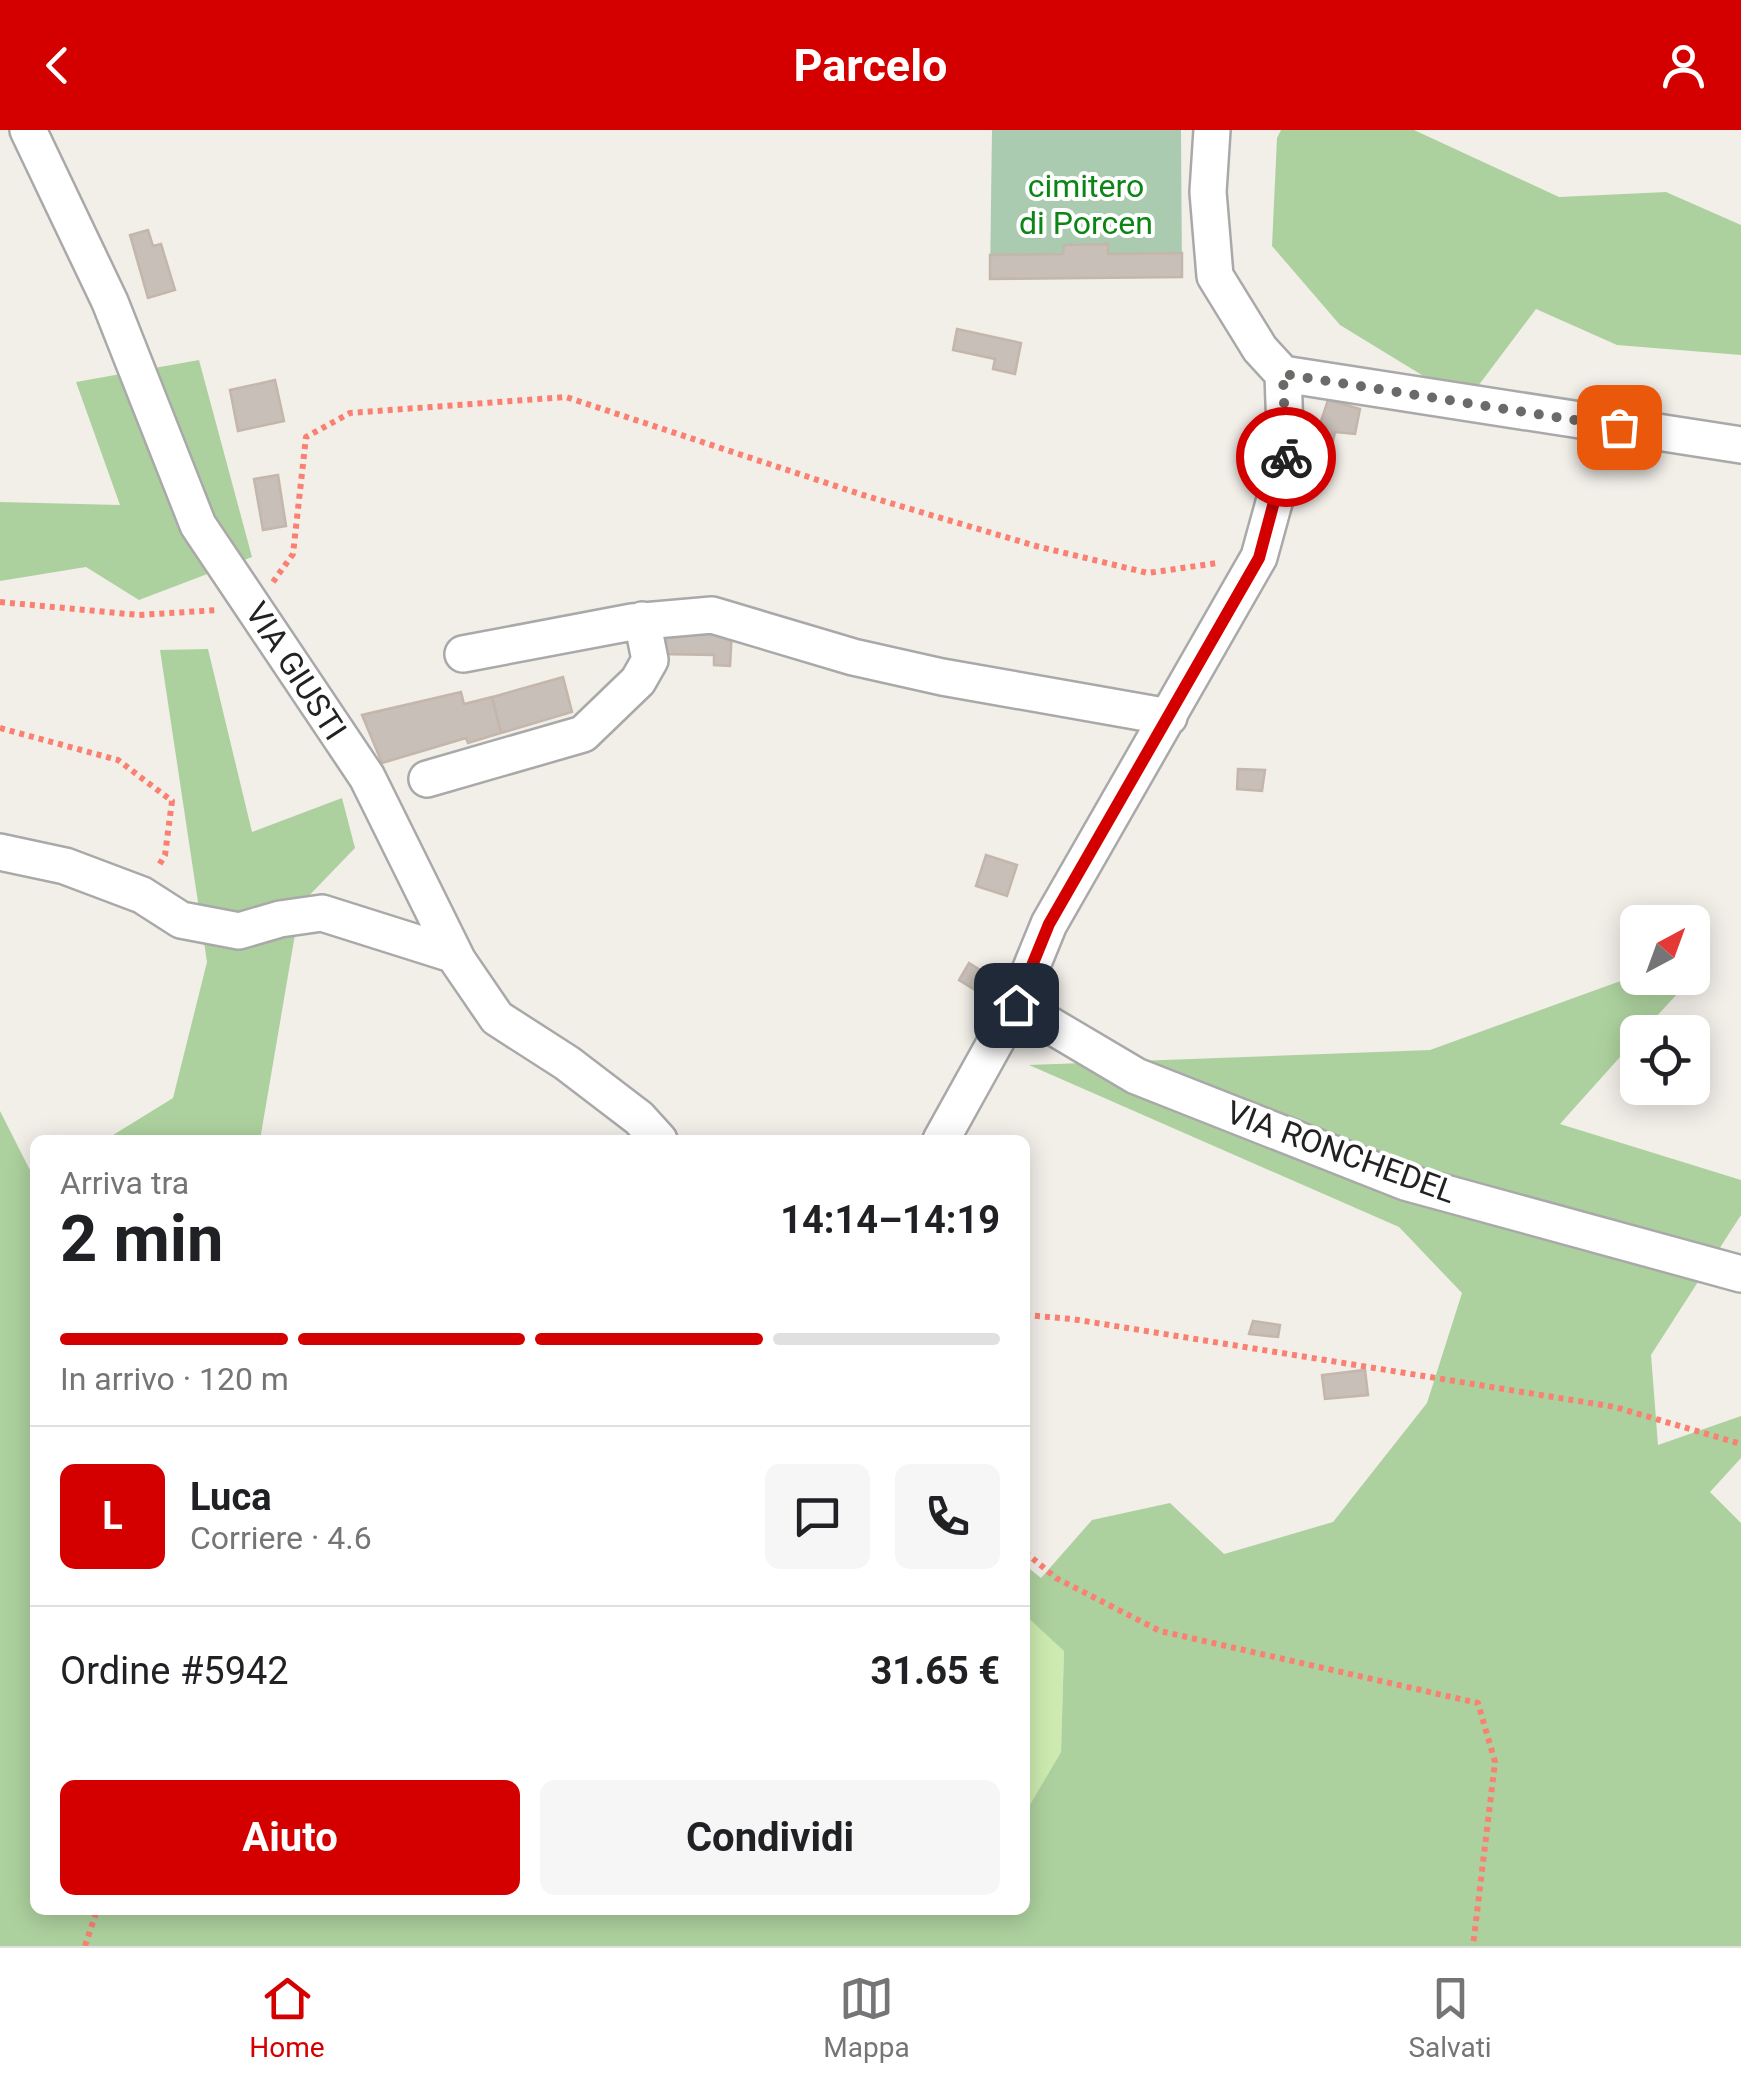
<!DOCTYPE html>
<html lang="it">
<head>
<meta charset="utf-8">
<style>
	body { margin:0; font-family:Roboto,sans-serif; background:#f6f6f6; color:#202124; height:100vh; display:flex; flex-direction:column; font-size:38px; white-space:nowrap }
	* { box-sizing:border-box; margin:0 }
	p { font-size:32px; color:#757577 }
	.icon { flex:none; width:55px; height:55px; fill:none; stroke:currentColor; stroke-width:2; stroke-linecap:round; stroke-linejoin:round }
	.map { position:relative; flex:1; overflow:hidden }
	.panel { position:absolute; left:30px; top:1005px; width:1000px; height:780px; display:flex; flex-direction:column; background:#fff; border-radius:15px; box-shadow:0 5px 25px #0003 }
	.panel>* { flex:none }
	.needle { width:65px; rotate:41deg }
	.controls { position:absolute; left:1620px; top:775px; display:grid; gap:20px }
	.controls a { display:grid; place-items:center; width:90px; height:90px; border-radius:15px; background:#fff; box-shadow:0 5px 25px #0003; font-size:50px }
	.pin { position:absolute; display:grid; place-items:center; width:85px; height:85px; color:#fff; margin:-42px; border-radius:20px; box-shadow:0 5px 15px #0006 }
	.courier { position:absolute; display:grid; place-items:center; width:100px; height:100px; margin:-50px; border:8px solid #d40000; border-radius:50%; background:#fff; color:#222; box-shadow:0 2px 12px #0007 }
	.head em { font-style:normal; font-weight:700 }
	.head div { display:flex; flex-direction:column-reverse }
	.head { display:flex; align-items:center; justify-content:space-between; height:170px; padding:0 30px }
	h1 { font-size:65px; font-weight:700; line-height:75px }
	.bar { display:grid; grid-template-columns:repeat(4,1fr); gap:15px 10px; align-content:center; height:120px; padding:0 30px }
	.bar i { height:12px; border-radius:8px; background:#e0e0e0 }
	.bar .current { background:#d40000 }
	.bar p { grid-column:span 4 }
	.line { display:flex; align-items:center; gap:25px; padding:0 30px; border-top:2px solid #e0e0e0 }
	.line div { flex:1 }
	.round { display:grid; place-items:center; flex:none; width:105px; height:105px; border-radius:15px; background:#f6f6f6 }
	.primary-button { display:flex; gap:20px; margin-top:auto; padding:20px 30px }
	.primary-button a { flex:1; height:115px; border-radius:15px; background:#d40000; color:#fff; font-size:40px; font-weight:700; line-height:115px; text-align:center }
	.primary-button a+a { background:#f6f6f6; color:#202124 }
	header { display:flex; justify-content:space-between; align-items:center; height:130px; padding:0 30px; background:#d40000; color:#fff; font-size:45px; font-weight:700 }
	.tabs { display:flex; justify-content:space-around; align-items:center; height:140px; border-top:2px solid #e0e0e0; background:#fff; font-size:28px; color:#757577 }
	.tabs a { display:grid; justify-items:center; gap:5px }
	.tabs .current { color:#d40000 }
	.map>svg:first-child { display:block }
</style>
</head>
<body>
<header><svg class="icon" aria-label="back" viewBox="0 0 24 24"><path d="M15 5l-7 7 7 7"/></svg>Parcelo<svg class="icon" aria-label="person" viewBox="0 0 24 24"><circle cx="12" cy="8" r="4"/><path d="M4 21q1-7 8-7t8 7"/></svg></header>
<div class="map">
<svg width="1741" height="1816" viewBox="0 0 1741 1816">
	<rect width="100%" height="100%" fill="#f2efe9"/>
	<path fill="#cdebb0" d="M1025,1485L1064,1520L1061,1622L1025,1683Z"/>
	<path fill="#add19e" d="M1281,0H1414L1559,67L1666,62L1741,95V225L1617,215L1536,179L1466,272L1340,195L1272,116L1277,8Z
		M199,230L252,427L139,470L86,437L0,451V372L120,375L76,252Z
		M208,519L252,702L342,668L355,718L300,775L260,1010H105L173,968L207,832L160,520Z
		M1637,845L1638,848H1692L1642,902H1638L1637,908L1560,994L1741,1050V1085L1651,1225L1658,1315L1741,1286V1328L1710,1362L1741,1393V1816H0V981L35,1050V1780H1025V1683L1061,1622L1064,1521L1025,1485V1435L1041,1448L1092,1390L1170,1373L1224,1424L1333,1392L1427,1273L1462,1163L1399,1097L1029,935L1430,920Z"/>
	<path fill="#aacbaf" d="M992,0H1181L1182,147L990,149Z"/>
	<path fill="#c7bfb8" stroke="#c4b6ab" stroke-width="2.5" d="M148,100L153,116L161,114L175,160L148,168L130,105Z
		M1108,114V124L1182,123V147L990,149V125L1063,124L1064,115Z
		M957,199L1021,213L1015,244L993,239L995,229L953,220Z
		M275,250L284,291L238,301L230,260Z
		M1328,270L1360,279L1355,304L1335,302L1333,311L1320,294Z
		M278,345L286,396L263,400L254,349Z
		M660,494L732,500L730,536L714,535V525L660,524Z
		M563,547L572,582L501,603L492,567Z
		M461,562L464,574L492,567L501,603L468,613L466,608L382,633L362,585Z
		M1238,639L1265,640L1262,661L1237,659Z
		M986,725L1017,735L1007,766L976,756Z
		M969,833L990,846L980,863L959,850Z
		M1253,1191L1280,1195L1278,1207L1249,1204Z
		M1365,1240L1368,1265L1325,1269L1322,1245Z"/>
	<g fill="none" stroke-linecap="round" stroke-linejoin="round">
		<g stroke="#a9a9a9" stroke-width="40">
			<path id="minor" d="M28,0L110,172L198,395L367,647L458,831L497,888L567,933L639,988L659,1010
				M1283,244L1741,315
				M463,524L632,492L712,485L853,527L942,547L1169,587
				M427,649L583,604L638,551L650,530L642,490
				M0,722L65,736L142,765L181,790L239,801L280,789L322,783L455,825
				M1016,875L1136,946L1405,1052L1741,1144
				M941,1010L1016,875L1049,794L1259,427L1286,329L1283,244L1260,219L1215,146L1208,62L1212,0"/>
		</g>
		<path stroke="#fa8072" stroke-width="6" stroke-dasharray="5 5" stroke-linecap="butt" d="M273,452L293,424L306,307L350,283L566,267L863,365L1036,416L1148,443L1217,433
			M0,472L139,485L218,480
			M0,598L118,630L172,671L165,725L158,737
			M1025,1185L1072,1189L1615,1277L1741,1314
			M1025,1422L1056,1448L1160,1501L1478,1573L1495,1632L1473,1816
			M85,1816L97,1780"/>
		<use href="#minor" stroke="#fff" stroke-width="35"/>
	</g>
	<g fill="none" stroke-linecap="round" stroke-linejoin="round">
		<path stroke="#6b6a68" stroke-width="10" stroke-dasharray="0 18" d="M1286,327L1283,244L1619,297"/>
		<path stroke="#d40000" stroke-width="12" d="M1016,875L1049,794L1259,428L1286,327"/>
	</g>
	<g text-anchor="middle" stroke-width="8" stroke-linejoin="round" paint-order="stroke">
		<g font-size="32" fill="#0c8416" stroke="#fff">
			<text x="1086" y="67">cimitero<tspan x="1086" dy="37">di Porcen</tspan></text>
		</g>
		<g font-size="32" fill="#222" stroke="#fff">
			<text transform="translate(296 541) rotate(57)" y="11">VIA GIUSTI</text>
			<text transform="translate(1341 1022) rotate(20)" y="11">VIA RONCHEDEL</text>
		</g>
	</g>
</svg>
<div class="controls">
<a><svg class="needle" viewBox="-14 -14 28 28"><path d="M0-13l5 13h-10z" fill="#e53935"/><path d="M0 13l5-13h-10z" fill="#757577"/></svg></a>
<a><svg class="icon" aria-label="locate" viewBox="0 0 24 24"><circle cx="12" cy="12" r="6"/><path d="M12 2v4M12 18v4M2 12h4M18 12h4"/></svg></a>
</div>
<div class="pin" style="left:1619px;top:297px;background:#ea580c"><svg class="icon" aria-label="bag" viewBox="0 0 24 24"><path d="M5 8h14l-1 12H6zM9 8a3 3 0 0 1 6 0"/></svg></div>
<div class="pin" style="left:1016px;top:875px;background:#1f2937"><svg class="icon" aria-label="home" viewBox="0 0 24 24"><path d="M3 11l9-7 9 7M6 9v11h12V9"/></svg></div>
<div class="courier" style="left:1286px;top:327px"><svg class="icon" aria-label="bike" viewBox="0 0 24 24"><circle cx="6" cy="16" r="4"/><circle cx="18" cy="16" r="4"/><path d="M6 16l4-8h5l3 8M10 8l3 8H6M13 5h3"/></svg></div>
<section class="panel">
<div class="head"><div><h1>2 min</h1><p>Arriva tra</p></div><em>14:14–14:19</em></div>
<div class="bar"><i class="current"></i><i class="current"></i><i class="current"></i><i></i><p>In arrivo · 120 m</p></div>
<div class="line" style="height:180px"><b class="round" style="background:#d40000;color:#fff">L</b><div><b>Luca</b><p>Corriere · 4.6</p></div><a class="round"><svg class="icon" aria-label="chat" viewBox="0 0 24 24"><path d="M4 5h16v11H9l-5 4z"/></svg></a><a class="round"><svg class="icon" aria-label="phone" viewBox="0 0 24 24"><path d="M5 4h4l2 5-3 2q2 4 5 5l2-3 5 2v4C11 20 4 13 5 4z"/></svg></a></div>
<div class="line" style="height:130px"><div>Ordine #5942</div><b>31.65 €</b></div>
<div class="primary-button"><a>Aiuto</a><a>Condividi</a></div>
</section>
</div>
<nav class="tabs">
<a class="current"><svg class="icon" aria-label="home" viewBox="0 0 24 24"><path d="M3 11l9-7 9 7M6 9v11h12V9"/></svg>Home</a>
<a><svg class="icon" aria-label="map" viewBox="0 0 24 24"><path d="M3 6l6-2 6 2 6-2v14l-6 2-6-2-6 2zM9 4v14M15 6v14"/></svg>Mappa</a>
<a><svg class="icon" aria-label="saved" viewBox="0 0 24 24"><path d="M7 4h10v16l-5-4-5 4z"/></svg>Salvati</a>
</nav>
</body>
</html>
